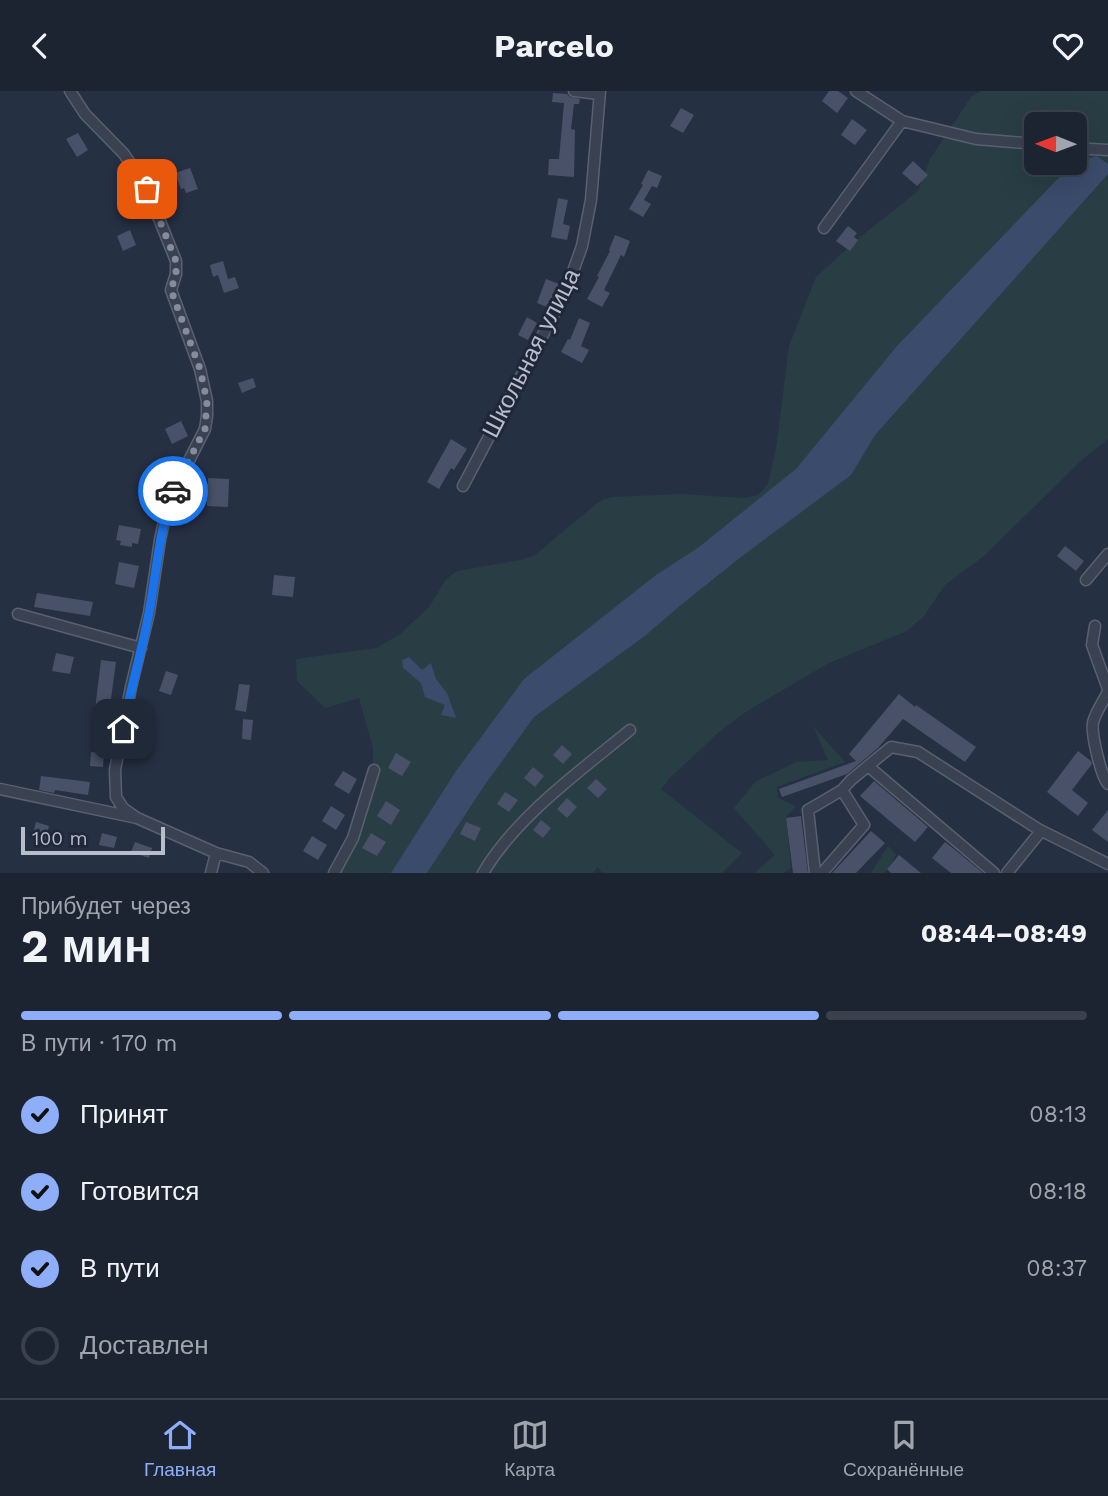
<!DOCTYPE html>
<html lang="ru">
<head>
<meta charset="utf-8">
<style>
	body { margin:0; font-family:"Work Sans",sans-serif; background:#252c3a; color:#f1f3f6; height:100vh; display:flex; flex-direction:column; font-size:26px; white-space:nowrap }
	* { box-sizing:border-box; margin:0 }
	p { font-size:23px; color:#a0a4ac }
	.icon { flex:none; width:38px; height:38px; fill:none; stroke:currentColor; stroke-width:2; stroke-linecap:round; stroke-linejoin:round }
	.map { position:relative; height:782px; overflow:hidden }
	.details { display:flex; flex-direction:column; background:#1c2432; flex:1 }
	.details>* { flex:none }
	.needle { width:46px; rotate:271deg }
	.fabs { position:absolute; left:1024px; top:21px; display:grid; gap:14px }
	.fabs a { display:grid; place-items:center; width:63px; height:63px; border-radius:10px; background:#1c2432; box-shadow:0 7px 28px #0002,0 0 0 2px #3a414d; font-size:35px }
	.scale { position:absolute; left:21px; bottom:18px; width:144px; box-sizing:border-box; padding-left:7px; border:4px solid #b8bdcc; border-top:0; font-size:19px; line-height:24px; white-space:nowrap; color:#b8bdcc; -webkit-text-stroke:5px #1f2738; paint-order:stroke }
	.pin { position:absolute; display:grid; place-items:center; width:60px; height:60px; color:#fff; margin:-30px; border-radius:14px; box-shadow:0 4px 10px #0006 }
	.courier { position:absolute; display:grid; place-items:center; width:70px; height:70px; margin:-35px; border:5px solid #1a73e8; border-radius:50%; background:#fff; color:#222; box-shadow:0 2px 9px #0007 }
	.head em { font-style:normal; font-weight:700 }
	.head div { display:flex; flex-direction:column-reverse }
	.head { display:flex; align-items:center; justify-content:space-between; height:119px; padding:0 21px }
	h1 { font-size:46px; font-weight:700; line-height:52px }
	.bar { display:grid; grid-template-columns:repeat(4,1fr); gap:10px 7px; align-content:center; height:84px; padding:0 21px }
	.bar i { height:9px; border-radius:5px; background:#3a414d }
	.bar .current { background:#8faefa }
	.bar p { grid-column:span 4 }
	ol { padding:0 21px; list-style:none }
	li { display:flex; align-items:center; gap:21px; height:77px }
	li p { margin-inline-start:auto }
	li .icon { padding:7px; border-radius:50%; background:#8faefa; color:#111; stroke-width:4 }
	li:last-child { color:#a0a4ac }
	li i { width:38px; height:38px; border:4px solid #3a414d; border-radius:50% }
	header { display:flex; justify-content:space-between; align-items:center; height:91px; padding:0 21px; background:#1c2432; font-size:32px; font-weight:700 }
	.menu { display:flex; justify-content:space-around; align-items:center; height:98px; border-top:2px solid #3a414d; background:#1c2432; font-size:19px; color:#a0a4ac }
	.menu a { display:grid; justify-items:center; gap:4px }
	.menu .current { color:#8faefa }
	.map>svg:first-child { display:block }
</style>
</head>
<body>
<header><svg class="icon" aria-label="back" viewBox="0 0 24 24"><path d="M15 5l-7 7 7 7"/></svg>Parcelo<svg class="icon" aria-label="heart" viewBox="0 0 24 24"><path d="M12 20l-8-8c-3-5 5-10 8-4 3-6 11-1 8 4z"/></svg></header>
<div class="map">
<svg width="1108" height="782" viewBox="0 0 1108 782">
	<rect width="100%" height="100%" fill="#263043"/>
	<path fill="#283e44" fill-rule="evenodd" d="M981,0H1108V348L1083,368L984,465L945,494L924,525L907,540L829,572L747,620L719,641L670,687L661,698L742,762L722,782H602L598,776L593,782H333L357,723L373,669V657L359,607L325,617L297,590L296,568L376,557L399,544L429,516L444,491L450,485L457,480L520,469L534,465L596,413L604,408L613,406L681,403L743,407L758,404L768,393L776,357L789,255L816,186L859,147L918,100L930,68L971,6ZM1036,33H1074V72H1036Z
		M813,635L845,671L777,696L778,707L796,715L786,726L791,777L783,782H754L775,764L734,717L755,691L796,671L828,669Z
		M888,755L896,764L885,782H871Z"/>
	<path fill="#3b4b6b" d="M1097,65L1108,73V83L875,344L851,384L741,466L682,513L646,544L534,626L484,695L427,782H391L456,680L524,588L656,484L699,456L796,378L897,255L1073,72Z
		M409,566L422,579L431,572L436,588L447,602L456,627L441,624L445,614L425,606L421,592L403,577L402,569Z"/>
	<path fill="#485167" d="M829,0H838L848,7L837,22L822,10Z
		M553,2L567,3L570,6L580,8L579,13H574L571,38L575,39L574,86L548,84L549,68H559L564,12L552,11Z
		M681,17L694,24L683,42L670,35Z
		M852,28L867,39L855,54L841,44Z
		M78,42L88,59L77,66L66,48Z
		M913,70L928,84L917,95L902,82Z
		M190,77L198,98L186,102L184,97L181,98L175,82Z
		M648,79L662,85L657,97L652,95L644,109L651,113L643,126L629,118L643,94L641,93Z
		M558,107L568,109L563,133L570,135L567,149L551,146Z
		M848,135L857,142L854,146L858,149L850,160L836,150Z
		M130,139L136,154L123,160L117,145Z
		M615,144L630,150L624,166L621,164L604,199L610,202L602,216L587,208L599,186L597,185L610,160L609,159Z
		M223,170L228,188L235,186L239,197L224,202L218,184L213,186L210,174Z
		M546,188L559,193L549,217L537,212Z
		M527,226L537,232L528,249L518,244Z
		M579,227L590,232L581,255L589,259L582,272L561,261L568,248L570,249Z
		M253,287L256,296L242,302L238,292Z
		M181,330L188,345L172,353L165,338Z
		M451,348L467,358L454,379L451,377L439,398L427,391Z
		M208,387L229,388L228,416L207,415V410H202V392L208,393Z
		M119,434L141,438L138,453L132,452V456L120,454L121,450L116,449Z
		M1065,455L1084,470L1076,480L1057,465Z
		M119,471L139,475L134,497L115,493Z
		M274,484L295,486L293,506L272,504Z
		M37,502L93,511L90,525L34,516Z
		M56,562L74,566L70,583L52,580Z
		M101,569L116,571L107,637L93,635Z
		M166,580L178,584L171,604L159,600Z
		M239,593L250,594L246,621L235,619Z
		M899,603L915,616L916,614L976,656L965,671L903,628L878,657L847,683L782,706L779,698L856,670L849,663Z
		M243,628L253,629L251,649L242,648Z
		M562,654L572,663L563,673L553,664Z
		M1078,660L1091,670L1092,673L1072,699L1088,712L1078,725L1047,701Z
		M91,661L104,662L103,676L90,675Z
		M396,662L411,671L402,685L388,677Z
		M533,676L544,685L535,696L524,687Z
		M343,680L357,688L349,703L334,694Z
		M41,685L90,691L88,704L55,699L54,702L39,699Z
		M596,688L607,698L598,707L587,697Z
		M874,690L928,736L915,751L860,705Z
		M505,701L518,709L509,721L497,713Z
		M567,707L577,716L567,727L557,718Z
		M386,710L400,719L391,734L377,725Z
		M331,715L345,724L336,739L322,730Z
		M1108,719V751L1092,739Z
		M801,725L808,782H793L786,727Z
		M541,729L551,737L543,747L533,739Z
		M36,731L49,735L45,750L32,746Z
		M466,731L481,737L475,750L460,743Z
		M871,740L885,752L856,782H832Z
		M102,742L117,746L114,757L99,754Z
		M371,742L386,751L377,765L362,757Z
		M312,745L327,754L318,769L303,760Z
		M135,751L152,757L149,767L131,761Z
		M945,751L954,758L983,782H951L932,767Z
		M899,764L921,782H891L887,778Z"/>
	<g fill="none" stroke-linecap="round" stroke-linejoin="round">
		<g stroke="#59606f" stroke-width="13">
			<path id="minor" d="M70,0L85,23L124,63L147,98L176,170V183L171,199L200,278L207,310V325L205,338L174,399L166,421L160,449L149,522L131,596L115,679L116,706L123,717L137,727
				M574,0L599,3
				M856,0L902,30L976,48L1036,53
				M1074,57L1108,59
				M824,137L902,30
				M463,395L566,200L582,155L591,109L600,0
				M1086,489L1108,463
				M18,523L141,557
				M1095,535L1092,554L1108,598
				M1108,601C1104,609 1094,624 1093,632C1091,643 1101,685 1108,693
				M868,675L994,782
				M0,698L137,727L216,762L249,771L263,782
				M211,782L216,762
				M334,782L353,747L374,679
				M483,782C516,726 580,680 630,639
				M815,782L808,719L842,699L851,689L891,656L918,661L1038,738L1108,773
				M822,782L864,734L842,699
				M1007,782L1041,740"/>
		</g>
		<use href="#minor" stroke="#3a4252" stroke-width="10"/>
	</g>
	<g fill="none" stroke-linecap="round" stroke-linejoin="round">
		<path stroke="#858c9c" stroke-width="7" stroke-dasharray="0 12.6" d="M147,98L176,170V183L171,199L200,278L207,310L205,338L173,400"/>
		<path stroke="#1a73e8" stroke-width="9" d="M123,638C130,599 142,561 149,522C157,479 159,441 173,400"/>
	</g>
	<g text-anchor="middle" stroke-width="6" stroke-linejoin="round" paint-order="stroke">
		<g font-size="24" fill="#b8bdcc" stroke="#1f2738">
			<text transform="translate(531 262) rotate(-63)" y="8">Школьная улица</text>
		</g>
	</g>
</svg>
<div class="fabs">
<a><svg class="needle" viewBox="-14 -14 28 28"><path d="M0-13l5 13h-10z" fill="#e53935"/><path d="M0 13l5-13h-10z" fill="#a0a4ac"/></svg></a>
</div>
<div class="scale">100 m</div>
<div class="pin" style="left:147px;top:98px;background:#ea580c"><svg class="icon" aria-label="bag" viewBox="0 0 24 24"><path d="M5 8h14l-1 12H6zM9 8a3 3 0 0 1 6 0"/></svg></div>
<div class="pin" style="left:123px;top:638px;background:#1f2937"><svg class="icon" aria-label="home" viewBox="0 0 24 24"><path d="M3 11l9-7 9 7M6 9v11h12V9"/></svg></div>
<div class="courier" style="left:173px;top:400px"><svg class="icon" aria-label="car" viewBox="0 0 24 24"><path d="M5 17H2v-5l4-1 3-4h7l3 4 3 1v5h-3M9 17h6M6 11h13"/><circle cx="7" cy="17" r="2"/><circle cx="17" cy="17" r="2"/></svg></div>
</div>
<section class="details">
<div class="head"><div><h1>2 мин</h1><p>Прибудет через</p></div><em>08:44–08:49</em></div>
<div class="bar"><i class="current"></i><i class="current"></i><i class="current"></i><i></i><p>В пути · 170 m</p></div>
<ol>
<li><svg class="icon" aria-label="check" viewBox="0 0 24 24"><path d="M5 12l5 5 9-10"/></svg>Принят<p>08:13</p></li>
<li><svg class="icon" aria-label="check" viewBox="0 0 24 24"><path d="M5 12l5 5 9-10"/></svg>Готовится<p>08:18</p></li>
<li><svg class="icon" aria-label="check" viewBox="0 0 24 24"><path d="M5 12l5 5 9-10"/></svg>В пути<p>08:37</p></li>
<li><i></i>Доставлен</li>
</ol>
</section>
<nav class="menu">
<a class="current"><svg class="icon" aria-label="home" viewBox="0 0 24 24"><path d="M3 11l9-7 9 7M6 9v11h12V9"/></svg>Главная</a>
<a><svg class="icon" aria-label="map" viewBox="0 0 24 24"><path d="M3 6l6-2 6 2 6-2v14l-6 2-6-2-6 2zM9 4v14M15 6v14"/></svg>Карта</a>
<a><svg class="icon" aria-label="saved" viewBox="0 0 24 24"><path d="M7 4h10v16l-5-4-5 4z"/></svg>Сохранённые</a>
</nav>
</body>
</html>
